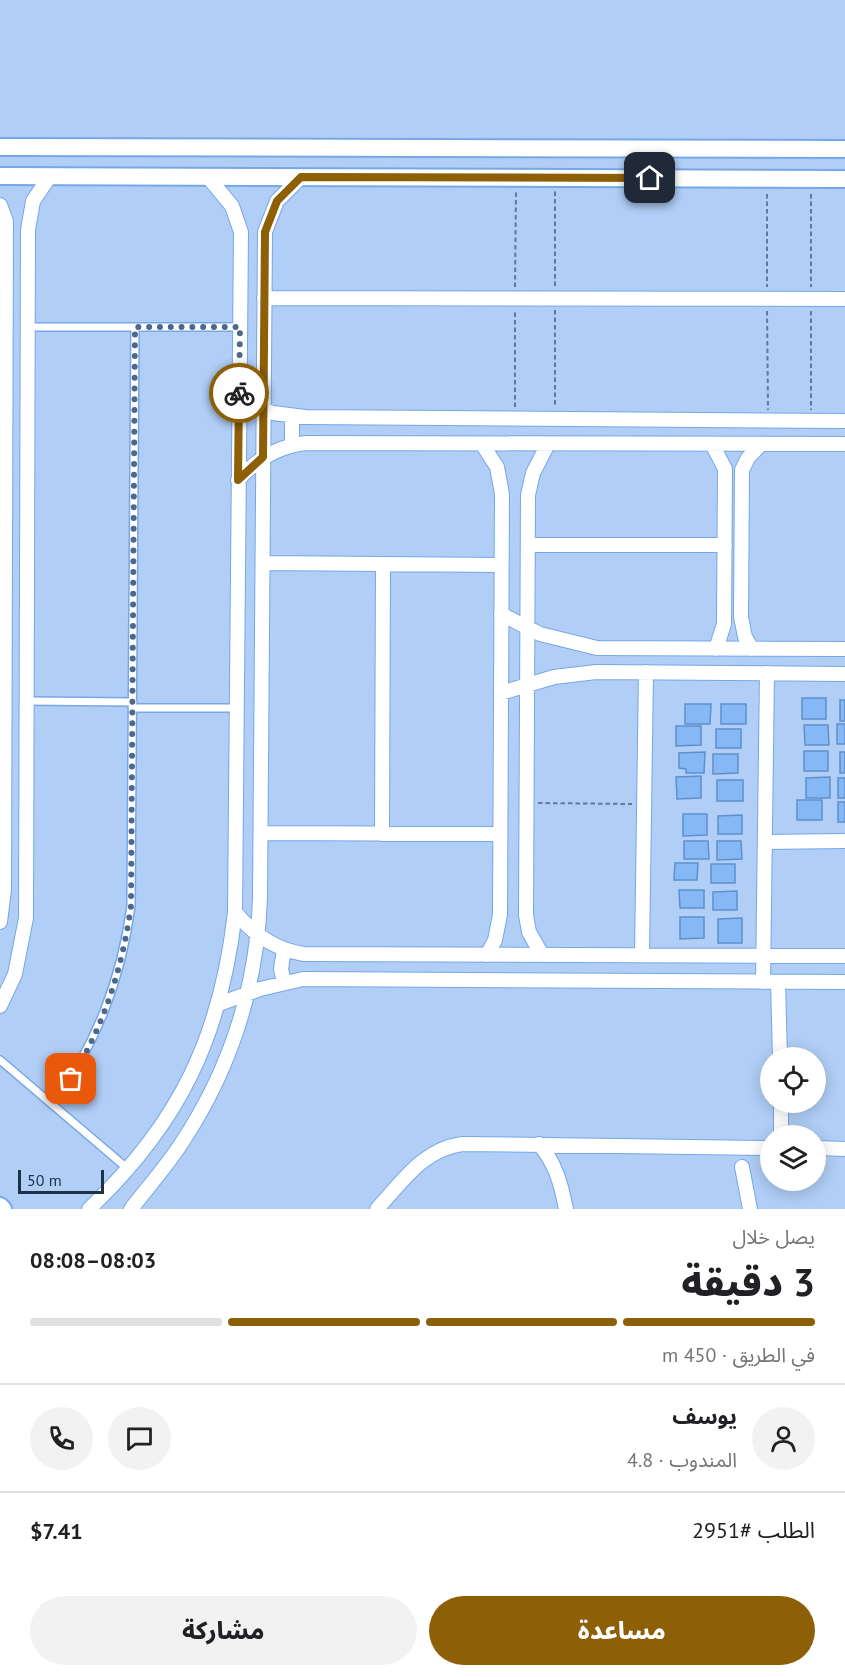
<!DOCTYPE html>
<html lang="ar">
<head>
<meta charset="utf-8">
<style>
	body { margin:0; font-family:"PT Sans","Noto Sans Arabic",sans-serif; background:#f2f2f2; color:#202124; direction:rtl; height:100vh; display:flex; flex-direction:column; font-size:22px; white-space:nowrap }
	* { box-sizing:border-box; margin:0 }
	p { font-size:20px; color:#757577 }
	.icon { flex:none; width:33px; height:33px; fill:none; stroke:currentColor; stroke-width:2; stroke-linecap:round; stroke-linejoin:round }
	.map { position:relative; height:1209px; overflow:hidden; direction:ltr }
	.drawer { display:flex; flex-direction:column; background:#fff; flex:1 }
	.drawer>* { flex:none }
	.tools { position:absolute; left:760px; top:1047px; display:grid; gap:12px }
	.tools a { display:grid; place-items:center; width:66px; height:66px; border-radius:50%; background:#fff; box-shadow:0 3px 15px #0003; font-size:30px }
	.scale { position:absolute; left:18px; bottom:15px; width:86px; box-sizing:border-box; padding-left:6px; border:3px solid #1d314b; border-top:0; font-size:16px; line-height:21px; white-space:nowrap; color:#1d314b; -webkit-text-stroke:4px #b0cef6; paint-order:stroke }
	.pin { position:absolute; display:grid; place-items:center; width:51px; height:51px; color:#fff; margin:-26px; border-radius:12px; box-shadow:0 3px 9px #0006 }
	.courier { position:absolute; display:grid; place-items:center; width:60px; height:60px; margin:-30px; border:4px solid #8d5f06; border-radius:50%; background:#fff; color:#222; box-shadow:0 2px 8px #0007 }
	.head em { font-style:normal; font-weight:800 }
	.head div { display:flex; flex-direction:column-reverse }
	.head { display:flex; align-items:center; justify-content:space-between; height:102px; padding:0 30px }
	h1 { font-size:39px; font-weight:800; line-height:45px }
	.bar { display:grid; grid-template-columns:repeat(4,1fr); gap:9px 6px; align-content:center; height:72px; padding:0 30px }
	.bar i { height:8px; border-radius:4px; background:#e0e0e0 }
	.bar .on { background:#8d5f06 }
	.bar p { grid-column:span 4 }
	.line { display:flex; align-items:center; gap:15px; padding:0 30px; border-top:2px solid #e0e0e0 }
	.line div { flex:1 }
	.round { display:grid; place-items:center; flex:none; width:63px; height:63px; border-radius:32px; background:#f2f2f2 }
	.action { display:flex; gap:12px; margin-top:auto; padding:12px 30px }
	.action a { flex:1; height:69px; border-radius:36px; background:#8d5f06; color:#fff; font-size:24px; font-weight:800; line-height:69px; text-align:center }
	.action a+a { background:#f2f2f2; color:#202124 }
	.map>svg:first-child { display:block }
</style>
</head>
<body>
<div class="map">
<svg width="845" height="1209" viewBox="0 0 845 1209">
	<rect width="100%" height="100%" fill="#b0cef6"/>
	<path fill="#87b8f6" stroke="#5f90ce" stroke-width="1.5" d="M802,698H826V719H802Z
		M840,700H845V721H840Z
		M685,704H711L710,724H685Z
		M721,704H746V724H721Z
		M837,724H845V744H837Z
		M804,725H828L829,745H805Z
		M676,726H701V745L676,746Z
		M716,729H741V748H716Z
		M804,751H828V771H804Z
		M705,752L704,773H686V769L679,768V753Z
		M840,752H845V773H840Z
		M713,754H738V773L713,774Z
		M701,776V798L677,799L676,777Z
		M830,777V798H806V778Z
		M838,778H845V798H838Z
		M717,780H743V801H717Z
		M797,800H822V820H797Z
		M838,802H845V822H838Z
		M683,814H707V835L683,836Z
		M742,815V834H718V816Z
		M684,841H708L709,859H684Z
		M717,841H741L742,859L717,860Z
		M675,863H698L697,880H674Z
		M711,864H735V883H711Z
		M679,890H704V908H680Z
		M737,891V910H713V892Z
		M680,917H704V938L680,939Z
		M742,918V943H718V919Z"/>
	<g fill="none" stroke-linecap="round" stroke-linejoin="round">
		<g stroke="#76a7e7" stroke-width="10">
			<path id="service" d="M27,327H240
				M27,701L133,702
				M132,708H236
				M0,1060L128,1169
				M53,1104C96,1044 121,981 131,906L135,327"/>
		</g>
		<g stroke="#76a7e7" stroke-width="16">
			<path id="minor" d="M0,205L6,221L4,890L0,922
				M264,298L845,299
				M239,401L273,413L305,417L845,421
				M482,444L497,467L502,494L500,915L495,940L487,955
				M712,444L725,469L724,624L716,649
				M292,445V416
				M238,480C256,460 278,446 306,443L845,444
				M528,545H725
				M263,563L501,565
				M501,614L540,634L597,648L845,649
				M752,649L745,637L741,617L742,470L748,458L761,444
				M501,693L554,677L596,672L845,674
				M261,833L500,834
				M382,834L383,564
				M765,842L845,841
				M235,912C253,934 276,950 304,954L845,956
				M542,955L529,932L526,915L528,495L533,473L548,444
				M642,955L646,672
				M763,982L767,673
				M778,982L780,1058
				M284,983L281,969L284,949
				M219,1004L260,989L303,979L845,982
				M0,1006L15,974L26,918L28,230L33,201L50,176
				M781,1102V1136
				M539,1144C556,1164 561,1184 566,1209
				M816,1148L845,1149
				M742,1167L750,1209
				M89,1209C180,1123 221,1036 235,912L241,232L232,206L208,177
				M131,1209C148,1187 166,1167 181,1144C230,1070 257,986 260,898L265,232L277,201L301,177
				M377,1209C403,1181 422,1150 462,1144L771,1148"/>
		</g>
		<g stroke="#76a7e7" stroke-width="20">
			<path id="tertiary" d="M0,147L845,149
				M0,176L845,179
				M0,1206L3,1209"/>
		</g>
		<path stroke="#61799a" stroke-width="2" stroke-dasharray="4.5 3" stroke-linecap="butt" d="M767,194V287
			M811,194V287
			M555,286V190
			M515,287L516,190
			M555,310V406
			M767,311L768,410
			M811,311V410
			M515,407V310
			M538,803L632,804"/>
		<use href="#service" stroke="#fff" stroke-width="7"/>
		<use href="#minor" stroke="#fff" stroke-width="14"/>
		<use href="#tertiary" stroke="#fff" stroke-width="16"/>
	</g>
	<g fill="none" stroke-linecap="round" stroke-linejoin="round">
		<path stroke="#506887" stroke-width="6" stroke-dasharray="0 10.8" d="M71,1079C104,1025 122,970 131,906L135,327H240L239,393"/>
		<path stroke="#8d5f06" stroke-width="8" d="M239,393L238,480L263,457L265,232L277,201L301,177L650,178"/>
	</g>
</svg>
<div class="tools">
<a><svg class="icon" aria-label="locate" viewBox="0 0 24 24"><circle cx="12" cy="12" r="6"/><path d="M12 2v4M12 18v4M2 12h4M18 12h4"/></svg></a>
<a><svg class="icon" aria-label="layers" viewBox="0 0 24 24"><path d="M12 4l9 5-9 5-9-5zM3 14l9 5 9-5"/></svg></a>
</div>
<div class="scale">50 m</div>
<div class="pin" style="left:71px;top:1079px;background:#ea580c"><svg class="icon" aria-label="bag" viewBox="0 0 24 24"><path d="M5 8h14l-1 12H6zM9 8a3 3 0 0 1 6 0"/></svg></div>
<div class="pin" style="left:650px;top:178px;background:#1f2937"><svg class="icon" aria-label="home" viewBox="0 0 24 24"><path d="M3 11l9-7 9 7M6 9v11h12V9"/></svg></div>
<div class="courier" style="left:239px;top:393px"><svg class="icon" aria-label="bike" viewBox="0 0 24 24"><circle cx="6" cy="16" r="4"/><circle cx="18" cy="16" r="4"/><path d="M6 16l4-8h5l3 8M10 8l3 8H6M13 5h3"/></svg></div>
</div>
<section class="drawer">
<div class="head"><div><h1>3 دقيقة</h1><p>يصل خلال</p></div><em>08:03–08:08</em></div>
<div class="bar"><i class="on"></i><i class="on"></i><i class="on"></i><i></i><p>في الطريق · 450 m</p></div>
<div class="line" style="height:108px"><a class="round"><svg class="icon" aria-label="person" viewBox="0 0 24 24"><circle cx="12" cy="8" r="4"/><path d="M4 21q1-7 8-7t8 7"/></svg></a><div><b>يوسف</b><p>المندوب · 4.8</p></div><a class="round"><svg class="icon" aria-label="chat" viewBox="0 0 24 24"><path d="M4 5h16v11H9l-5 4z"/></svg></a><a class="round"><svg class="icon" aria-label="phone" viewBox="0 0 24 24"><path d="M5 4h4l2 5-3 2q2 4 5 5l2-3 5 2v4C11 20 4 13 5 4z"/></svg></a></div>
<div class="line" style="height:78px"><div>الطلب #2951</div><b>$7.41</b></div>
<div class="action"><a>مساعدة</a><a>مشاركة</a></div>
</section>
</body>
</html>
